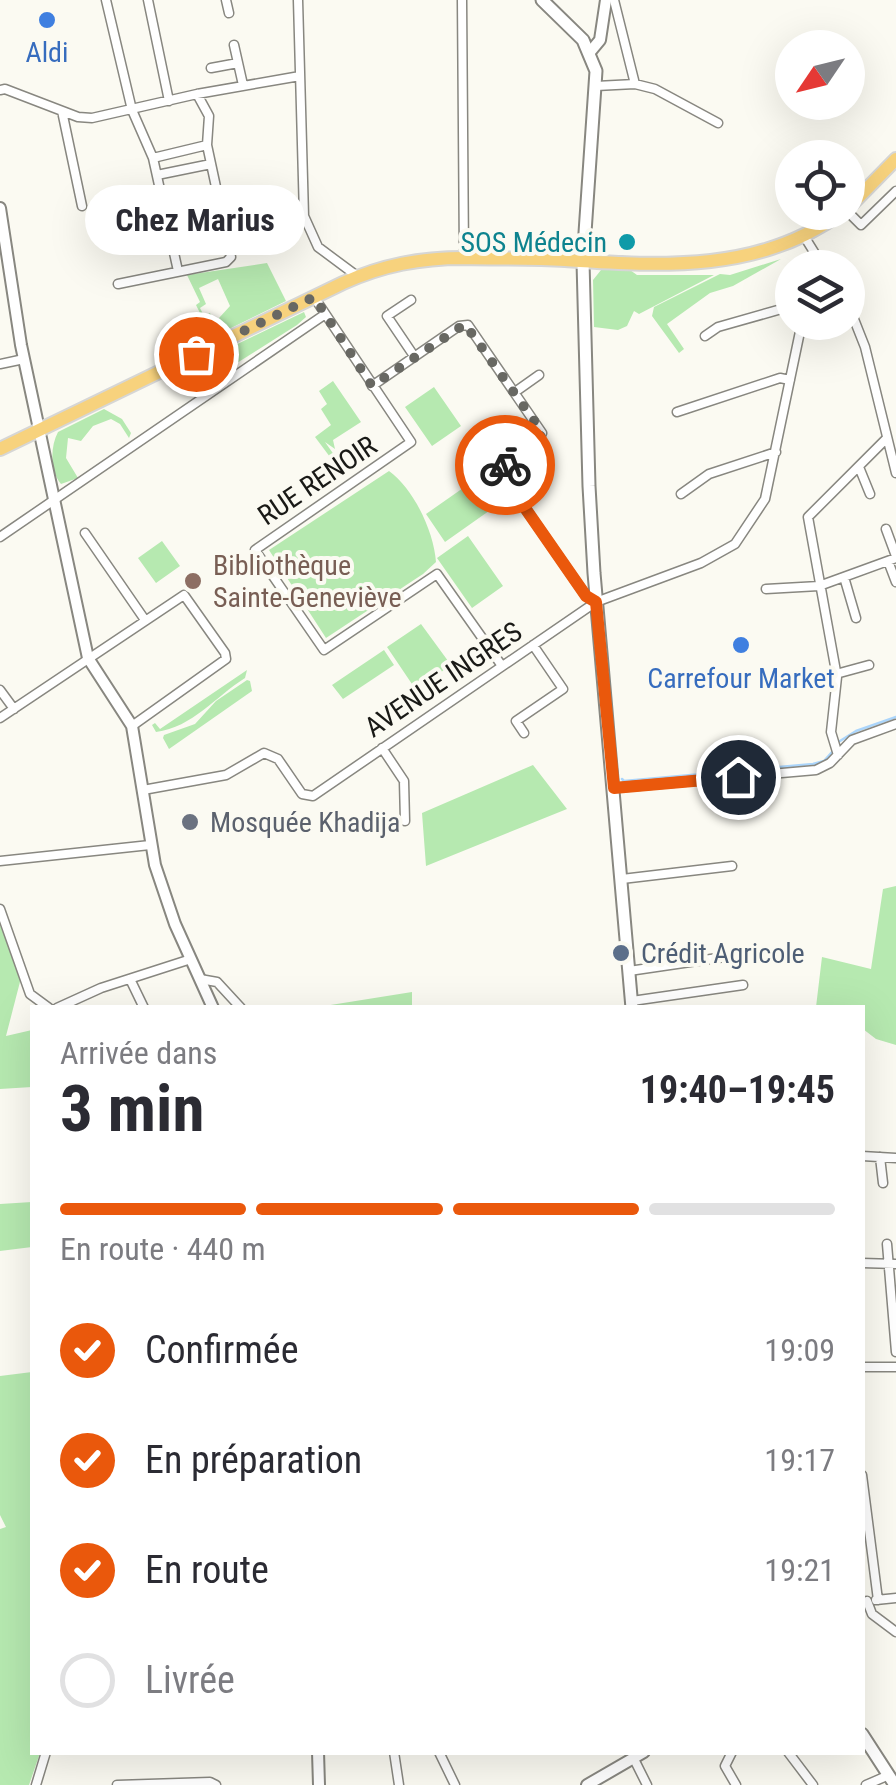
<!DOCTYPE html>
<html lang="fr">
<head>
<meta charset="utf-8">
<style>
	body { margin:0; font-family:"Roboto Condensed",sans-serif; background:#f7f7f7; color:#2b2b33; height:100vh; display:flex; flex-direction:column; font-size:38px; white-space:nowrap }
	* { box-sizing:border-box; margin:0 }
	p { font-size:32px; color:#7c7c81 }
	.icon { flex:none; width:55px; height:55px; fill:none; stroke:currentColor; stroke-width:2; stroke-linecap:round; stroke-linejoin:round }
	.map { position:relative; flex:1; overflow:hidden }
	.sheet { position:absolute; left:30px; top:1005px; width:835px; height:750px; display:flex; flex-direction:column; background:#fff; border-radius:0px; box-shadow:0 10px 40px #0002 }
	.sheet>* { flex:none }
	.needle { width:65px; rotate:235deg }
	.tools { position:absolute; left:775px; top:30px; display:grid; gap:20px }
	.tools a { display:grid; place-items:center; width:90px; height:90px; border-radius:50%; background:#fff; box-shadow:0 10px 40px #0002; font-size:50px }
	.pin { position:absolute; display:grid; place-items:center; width:85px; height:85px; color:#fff; margin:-42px; border:5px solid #fff; border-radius:50%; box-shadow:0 2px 10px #0007 }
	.courier { position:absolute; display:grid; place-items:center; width:100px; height:100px; margin:-50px; border:8px solid #ea580c; border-radius:50%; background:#fff; color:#222; box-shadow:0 2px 12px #0007 }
	.bubble { position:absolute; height:70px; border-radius:35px; background:#fff; box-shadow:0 10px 40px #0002; font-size:32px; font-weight:700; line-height:70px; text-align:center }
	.overview em { font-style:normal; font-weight:700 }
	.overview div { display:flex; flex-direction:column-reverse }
	.overview { display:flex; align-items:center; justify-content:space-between; height:170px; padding:0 30px }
	h1 { font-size:65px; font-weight:700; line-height:75px }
	.bar { display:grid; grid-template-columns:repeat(4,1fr); gap:15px 10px; align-content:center; height:120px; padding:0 30px }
	.bar i { height:12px; border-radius:8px; background:#e1e1e2 }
	.bar .current { background:#ea580c }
	.bar p { grid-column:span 4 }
	ol { padding:0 30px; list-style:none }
	li { display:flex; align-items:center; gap:30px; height:110px }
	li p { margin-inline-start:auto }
	li .icon { padding:10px; border-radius:50%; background:#ea580c; color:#fff; stroke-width:4 }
	li:last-child { color:#7c7c81 }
	li i { width:55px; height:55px; border:5px solid #e1e1e2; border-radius:50% }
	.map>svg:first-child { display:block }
</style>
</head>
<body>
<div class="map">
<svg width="896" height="1785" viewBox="0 0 896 1785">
	<rect width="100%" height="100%" fill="#fbfaf2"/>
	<path fill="#b6e9b0" d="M781,259L733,286L710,293L667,324L684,349L679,353L652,316L654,307L720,274L730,275Z
		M267,263L286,301L223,332L219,318L230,306L218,279L199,288L206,304L200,308L204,316L210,313L218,333L214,336L207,319L185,329L193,348L186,350L182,323L185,319L188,324L201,315L196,305L200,302L187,275Z
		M601,270H630L637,275H714L639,314L634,311L627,326L618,330L594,327L593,280Z
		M304,312L306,317L297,325L229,368L225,361L228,359L225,350Z
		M333,381L361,422L333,440L335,449L325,442L337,459L333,461L315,437L331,425L321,409L327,404L319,391Z
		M434,387L461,426L432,446L405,407Z
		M104,409L122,419L131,433L129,438L120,424L111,419L93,426L81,441L68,438L66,458L78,478L61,484C50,471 50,447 58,432Z
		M389,471C414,489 434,532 436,562L423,574L326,638L269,550Z
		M476,479L496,506L445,542L426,514Z
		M468,536L503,586L472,608L437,558Z
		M162,541L180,566L156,583L138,558Z
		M421,624L451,665L416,690L387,647Z
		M384,650L394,665L343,699L332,685Z
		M247,670L245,678C215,697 193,727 156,732L152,725L155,723L160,729Z
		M247,680L250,681L252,691L169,749L163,738L164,735L195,724L216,701Z
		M533,765L567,809L426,866L422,813Z
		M896,886V1045L876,1039L863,1029L862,1008L816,1007L822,957L871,969L883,889Z
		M0,925L21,978L6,1036L32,1030V1087L0,1089Z
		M412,992V1007H318Z
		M32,1202V1247L0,1251V1204Z
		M32,1372V1752L40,1753L29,1785H0V1529L6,1527L0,1515V1376Z"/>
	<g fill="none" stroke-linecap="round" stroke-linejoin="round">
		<path stroke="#abd5fb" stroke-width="2.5" d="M840,741L856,731L896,717
			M622,779L624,781L813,764L824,761L832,752"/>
		<g stroke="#888780" stroke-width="11">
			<path id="minor" d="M106,0L132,110L153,158L178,271
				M148,0L169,101
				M226,0L229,13
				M298,0L304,216L318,247L357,276
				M462,0L464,258
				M614,0L635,84
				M234,45L243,85
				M211,68L238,63
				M596,86L635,84L655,89L718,123
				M0,90L5,89L78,117L92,118L197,94L300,76
				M62,111L82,206
				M153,158L207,145
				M157,175L211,164
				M848,212L861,225L896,191
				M804,236L824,268
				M118,284L226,262L231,257L207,145L209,116L197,94
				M314,297L411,442L255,550L324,650L437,574L502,666
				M411,300L387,316L414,356
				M848,304L865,347L896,473
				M705,336L718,327L792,306
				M0,364L24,359
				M372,386L459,326L468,325L542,433L538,442L498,469L586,596L596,601
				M515,392L539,375
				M677,412L780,378L790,380
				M859,467L870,494
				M681,494L709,474L776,452
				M886,529L896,556
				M85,533L145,620
				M0,537L324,315
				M888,561L896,582
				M844,577L856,618
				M766,589L819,586L896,558
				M836,674L869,665
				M0,690L14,709
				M0,718L184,595L225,653L226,659L132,726
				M524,733L516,721L563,689L533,645
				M382,748L404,781L405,821
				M838,755L831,732L837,677L808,517L887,438
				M613,788L816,770L830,763L852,740L896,724
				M143,790L226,775L264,753L278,759L302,794L313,796L596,602L701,563L735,544L765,499L802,322
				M0,861L150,845
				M622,879L732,866
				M0,909L30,994L49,1008
				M629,971L738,955
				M130,979L144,1008
				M200,979L217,982L241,1008
				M632,1001L743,985
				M57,1008L101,988L191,959
				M862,1156L896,1158
				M880,1157L883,1183
				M887,1244L896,1352
				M862,1263L896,1264
				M862,1367H896
				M862,1475L878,1600
				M876,1600L896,1598
				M867,1601L872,1614L896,1632
				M394,1752L399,1785
				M439,1752L455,1785
				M732,1752L725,1766L736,1785
				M788,1752L813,1785
				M634,1759L647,1785
				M36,1785L46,1752
				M117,1785L210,1782L216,1785
				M866,1785L889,1775"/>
		</g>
		<g stroke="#888780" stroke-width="14">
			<path id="tertiary" d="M590,52L600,40L606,0
				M0,208L21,345L88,658L132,726L155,865L175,924L213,1008
				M318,1752L319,1785
				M587,1785L644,1752"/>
		</g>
		<g stroke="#888780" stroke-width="15">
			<path id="secondary" d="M542,0L583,40L596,71L583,262L589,486L594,573L632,1008
				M862,1734L895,1785"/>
		</g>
		<g stroke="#d6d6d5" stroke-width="16">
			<path id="primary" d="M848,208L896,159
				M0,449L343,283C383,265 420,258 464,258C497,259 531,258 565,260C661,266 761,273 842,212"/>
		</g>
		<use href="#minor" stroke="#fff" stroke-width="8"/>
		<use href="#tertiary" stroke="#fff" stroke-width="10"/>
		<use href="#secondary" stroke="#fff" stroke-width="11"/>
		<use href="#primary" stroke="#f7d27d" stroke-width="12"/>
	</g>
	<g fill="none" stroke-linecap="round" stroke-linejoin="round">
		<path stroke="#686863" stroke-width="10" stroke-dasharray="0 18" d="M196,354L314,297L372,386L465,324L542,432L538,442L505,465"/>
		<path stroke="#ea580c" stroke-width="12" d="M505,465L498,469L586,596L596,602L614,788L738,777"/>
	</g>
	<g fill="#3f7fe0" stroke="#fbfaf2" stroke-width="4">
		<circle cx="47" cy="20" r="10"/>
		<circle cx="741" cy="645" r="10"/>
	</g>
	<circle fill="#0f9aa8" stroke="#fbfaf2" stroke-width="4" cx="627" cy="242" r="10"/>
	<circle fill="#8d6e63" stroke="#fbfaf2" stroke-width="4" cx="193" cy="581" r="10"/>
	<circle fill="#6b7280" stroke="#fbfaf2" stroke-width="4" cx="190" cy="822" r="10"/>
	<circle fill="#5c6f8a" stroke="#fbfaf2" stroke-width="4" cx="621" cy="953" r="10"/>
	<g text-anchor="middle" stroke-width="8" stroke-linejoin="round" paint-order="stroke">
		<g font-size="28" fill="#366cbe" stroke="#fbfaf2">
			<text x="47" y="62">Aldi</text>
			<text x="741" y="688">Carrefour Market</text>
		</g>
		<g font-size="28" fill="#0d838f" stroke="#fbfaf2" text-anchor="end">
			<text x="607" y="252">SOS Médecin</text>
		</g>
		<g font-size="28" fill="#191916" stroke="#fbfaf2">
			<text transform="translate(317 480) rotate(-34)" y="10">RUE RENOIR</text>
			<text transform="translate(443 679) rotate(-34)" y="10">AVENUE INGRES</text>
		</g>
		<g font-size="28" fill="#785e54" stroke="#fbfaf2" text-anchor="start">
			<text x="213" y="575">Bibliothèque<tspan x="213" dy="32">Sainte-Geneviève</tspan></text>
		</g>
		<g font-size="28" fill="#5b616d" stroke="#fbfaf2" text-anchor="start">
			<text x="210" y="832">Mosquée Khadija</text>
		</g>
		<g font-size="28" fill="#4e5e75" stroke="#fbfaf2" text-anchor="start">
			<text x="641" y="963">Crédit Agricole</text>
		</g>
	</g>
</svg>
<div class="tools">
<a><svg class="needle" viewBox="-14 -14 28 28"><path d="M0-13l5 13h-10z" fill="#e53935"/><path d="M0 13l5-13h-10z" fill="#7c7c81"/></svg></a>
<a><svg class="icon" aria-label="locate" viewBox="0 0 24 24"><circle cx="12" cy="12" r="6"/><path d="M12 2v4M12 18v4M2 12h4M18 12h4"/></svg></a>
<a><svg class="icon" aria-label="layers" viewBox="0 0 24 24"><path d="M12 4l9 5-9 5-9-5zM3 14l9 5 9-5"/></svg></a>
</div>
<div class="pin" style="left:196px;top:354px;background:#ea580c"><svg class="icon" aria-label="bag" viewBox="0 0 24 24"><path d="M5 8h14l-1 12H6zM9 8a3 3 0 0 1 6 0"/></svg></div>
<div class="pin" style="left:738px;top:777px;background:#1f2937"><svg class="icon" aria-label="home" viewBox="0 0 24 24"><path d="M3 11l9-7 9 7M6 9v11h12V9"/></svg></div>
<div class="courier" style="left:505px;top:465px"><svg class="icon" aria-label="bike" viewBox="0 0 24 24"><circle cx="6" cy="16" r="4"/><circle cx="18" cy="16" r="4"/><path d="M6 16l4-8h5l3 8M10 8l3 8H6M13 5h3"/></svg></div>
<div class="bubble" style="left:85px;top:185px;width:220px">Chez Marius</div>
<section class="sheet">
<div class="overview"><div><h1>3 min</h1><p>Arrivée dans</p></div><em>19:40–19:45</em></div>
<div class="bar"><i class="current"></i><i class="current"></i><i class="current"></i><i></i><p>En route · 440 m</p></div>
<ol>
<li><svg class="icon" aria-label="check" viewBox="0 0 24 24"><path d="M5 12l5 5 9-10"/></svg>Confirmée<p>19:09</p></li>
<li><svg class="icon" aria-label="check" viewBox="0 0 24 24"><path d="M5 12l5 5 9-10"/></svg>En préparation<p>19:17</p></li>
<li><svg class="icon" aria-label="check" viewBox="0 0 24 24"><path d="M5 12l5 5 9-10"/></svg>En route<p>19:21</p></li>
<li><i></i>Livrée</li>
</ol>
</section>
</div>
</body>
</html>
